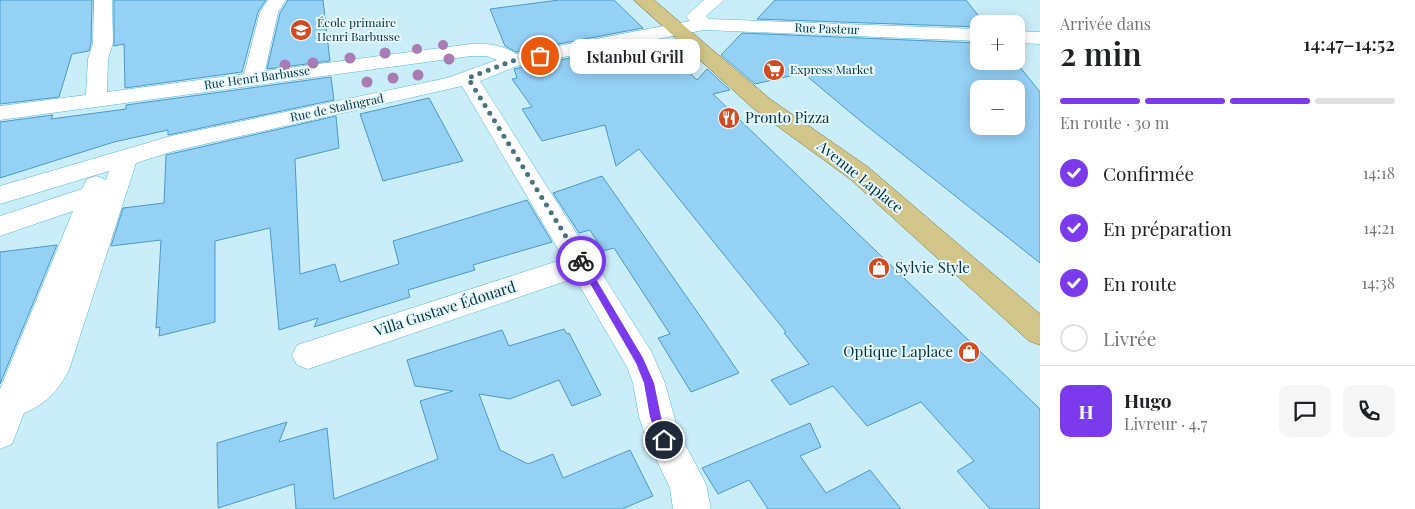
<!DOCTYPE html>
<html lang="fr">
<head>
<meta charset="utf-8">
<style>
	body { margin:0; font-family:"Playfair Display",serif; background:#f6f6f6; color:#202124; height:100vh; display:flex; flex-direction:column; font-size:19px; white-space:nowrap }
	* { box-sizing:border-box; margin:0 }
	p { font-size:16px; color:#757577 }
	.icon { flex:none; width:28px; height:28px; fill:none; stroke:currentColor; stroke-width:2; stroke-linecap:round; stroke-linejoin:round }
	.map { position:relative; flex:1; overflow:hidden }
	.drawer { display:flex; flex-direction:column; background:#fff; width:375px }
	.drawer>* { flex:none }
	.controls { position:absolute; left:970px; top:15px; display:grid; gap:10px }
	.controls a { display:grid; place-items:center; width:55px; height:55px; border-radius:10px; background:#fff; box-shadow:0 2px 12px #0003; font-size:25px }
	.pin { position:absolute; display:grid; place-items:center; width:42px; height:42px; color:#fff; margin:-21px; border:2px solid #fff; border-radius:50%; box-shadow:0 1px 5px #0007 }
	.courier { position:absolute; display:grid; place-items:center; width:50px; height:50px; margin:-25px; border:4px solid #7c3aed; border-radius:50%; background:#fff; color:#222; box-shadow:0 1px 6px #0007 }
	.bubble { position:absolute; height:35px; border-radius:10px; background:#fff; box-shadow:0 2px 12px #0003; font-size:16px; font-weight:600; line-height:35px; text-align:center }
	.head em { font-style:normal; font-weight:600 }
	.head div { display:flex; flex-direction:column-reverse }
	.head { display:flex; align-items:center; justify-content:space-between; height:85px; padding:0 20px }
	h1 { font-size:32px; font-weight:600; line-height:38px }
	.bar { display:grid; grid-template-columns:repeat(4,1fr); gap:8px 5px; align-content:center; height:60px; padding:0 20px }
	.bar i { height:6px; border-radius:4px; background:#e0e0e0 }
	.bar .selected { background:#7c3aed }
	.bar p { grid-column:span 4 }
	.line { display:flex; align-items:center; gap:12px; padding:0 20px; border-top:1px solid #e0e0e0 }
	.line div { flex:1 }
	.round { display:grid; place-items:center; flex:none; width:52px; height:52px; border-radius:10px; background:#f6f6f6 }
	ol { padding:0 20px; list-style:none }
	li { display:flex; align-items:center; gap:15px; height:55px }
	li p { margin-inline-start:auto }
	li .icon { padding:5px; border-radius:50%; background:#7c3aed; color:#fff; stroke-width:4 }
	li:last-child { color:#757577 }
	li i { width:28px; height:28px; border:2px solid #e0e0e0; border-radius:50% }
	main { display:flex; flex:1; min-height:0 }
	.map>svg:first-child { display:block }
</style>
</head>
<body>
<main>
<div class="map">
<svg width="1040" height="509" viewBox="0 0 1040 509">
	<rect width="100%" height="100%" fill="#caeef9"/>
	<path fill="#95d0f5" stroke="#4d99c5" fill-rule="evenodd" d="M0,0H92L91,43L89,51L72,54L59,97L0,104Z
		M114,0H266L258,12L242,72L125,88L124,44L114,46Z
		M288,0H323L330,61L267,69L280,13Z
		M559,0H614L643,28L516,52L505,46L490,9Z
		M775,0H966L985,24H979V27L757,19Z
		M742,33L979,43V61H1015L1040,92V263L863,123L803,73L755,84L721,55ZM979,89H1016V126H979Z
		M657,41L697,80L707,69L730,90L713,94L1040,409V509H990L957,471L974,461L921,402L867,426L833,386L790,405L771,380L809,364L784,333L786,332L639,149L616,166L605,125L542,141L522,109L532,107L512,79L517,78L514,69Z
		M331,77L334,100L168,135V130L114,142L0,178V122L53,115L51,119L126,109V105Z
		M429,98L463,161L383,181L360,114Z
		M336,116L339,148L295,159L300,274L335,264L340,282L399,264L393,241L527,200L552,242L473,265L475,270L408,290L410,297L314,327L318,318L279,330L270,228L215,241V322L159,336L160,327L156,328L161,240L111,246L123,208L164,203L166,155Z
		M602,176L705,323L739,373L691,392L658,338L670,334L614,248L603,251L590,230L579,233L553,193Z
		M57,245L0,384V252Z
		M564,329L567,334L569,333L601,395L572,406L559,380L510,399L479,394L500,450L528,464L553,454L563,478L630,450L653,496L622,509H296L294,484L218,508L217,443L287,422L279,442L327,428L334,499L438,459L420,401L453,391L415,386L407,360L502,330L509,346Z
		M810,423L821,447L800,456L826,493L870,470L901,509H768L749,480L718,494L702,468Z"/>
	<g fill="none" stroke-linecap="round" stroke-linejoin="round">
		<g stroke="#53b8d1" stroke-width="1">
			<path id="minor" d="M94,0H112L113,43L108,59L107,92L244,74L260,12L268,0H286L278,12L265,71L471,44C487,43 503,45 516,54L690,21L686,16L704,0H724L706,16L709,19L979,29V41L704,30L517,66L480,81L651,351L665,383L678,431L706,484L711,509H673L670,488L647,440L639,417L633,383L627,367L575,278L308,369L297,365L292,355L297,345L564,259L462,86L174,151L136,163L69,370C58,391 46,404 24,413L12,444L0,449V389L73,211L0,236V216L82,189L87,179L96,176L106,180L109,171L0,204V186L171,136L447,78L497,60L487,56H471L0,120V106L86,95L88,59L93,43Z
				M1016,31L1040,32V44L1016,43Z"/>
		</g>
		<g stroke="#76783b" stroke-width="1">
			<path id="major" d="M634,0H654L770,99L868,167L1040,314V345L1029,341L850,179L754,109Z"/>
		</g>
		<use href="#minor" fill="#fff" fill-rule="evenodd"/>
		<use href="#major" fill="#d2c589" fill-rule="evenodd"/>
	</g>
	<g fill="#aa7cb4">
		<circle cx="443" cy="45" r="5"/>
		<circle cx="417" cy="49" r="5"/>
		<circle cx="385" cy="53" r="5.5"/>
		<circle cx="350" cy="58" r="5.5"/>
		<circle cx="449" cy="59" r="5.5"/>
		<circle cx="313" cy="63" r="5.5"/>
		<circle cx="285" cy="65" r="5.5"/>
		<circle cx="418" cy="75" r="5.5"/>
		<circle cx="393" cy="78" r="5.5"/>
		<circle cx="367" cy="82" r="5.5"/>
	</g>
	<path fill="#7c3aed" d="M581,258L584,259L643,358L654,383L661,417L669,440L668,444H660L650,417L644,383L636,363L577,261Z"/>
	<g fill="none" stroke-linecap="round" stroke-linejoin="round">
		<path stroke="#49737e" stroke-width="5" stroke-dasharray="0 9" d="M540,56L512,61L468,78L581,261"/>
	</g>
	<defs>
		<g id="school-disc" transform="scale(1.125)"><circle r="9.5" fill="#d24a1f" stroke="#e6f8fd"/><path d="M0-5L7-2L0 1L-7-2ZM-4 1L0 2.5L4 1V4Q0 6-4 4Z" fill="#fff"/></g>
		<g id="supermarket-disc" transform="scale(1.125)"><circle r="9.5" fill="#d24a1f" stroke="#e6f8fd"/><path d="M-6-5.5h2.5l.6 2H6L4.5 2H-2.5L-4.4-4H-6ZM-1.5 3.2a1.3 1.3 0 1 0 .1 0ZM3 3.2a1.3 1.3 0 1 0 .1 0Z" fill="#fff"/></g>
		<g id="restaurant-disc" transform="scale(1.125)"><circle r="9.5" fill="#d24a1f" stroke="#e6f8fd"/><path d="M-5-6h1v4h1v-4h1v4h1v-4h1v5L-1.5 .5V6h-2V.5L-5-1ZM5-6V6H3V1.5H1.5Q1.5-4 5-6Z" fill="#fff"/></g>
		<g id="shop-disc" transform="scale(1.125)"><circle r="9.5" fill="#d24a1f" stroke="#e6f8fd"/><path d="M-5-2.5h2.3a2.7 3.5 0 0 1 5.4 0H5L5.5 6h-11ZM-1.5-2.5h3a1.5 2.3 0 0 0-3 0Z" fill="#fff"/></g>
	</defs>
	<g fill-rule="evenodd">
		<use href="#school-disc" x="301" y="30"/>
		<use href="#supermarket-disc" x="774" y="70"/>
		<use href="#restaurant-disc" x="729" y="118"/>
		<use href="#shop-disc" x="879" y="268"/>
		<use href="#shop-disc" x="969" y="352"/>
	</g>
	<g text-anchor="middle" stroke-width="4" stroke-linejoin="round" paint-order="stroke">
		<g font-size="12" fill="#03313c" stroke="#e6f8fd" text-anchor="start">
			<text x="317" y="27">École primaire<tspan x="317" dy="14">Henri Barbusse</tspan></text>
			<text x="790" y="74">Express Market</text>
		</g>
		<g font-size="12" fill="#03313c" stroke="#e6f8fd">
			<text transform="translate(827 29) rotate(2)" y="4">Rue Pasteur</text>
			<text transform="translate(257 78) rotate(-8)" y="4">Rue Henri Barbusse</text>
			<text transform="translate(337 108) rotate(-12)" y="4">Rue de Stalingrad</text>
		</g>
		<g font-size="15" fill="#03313c" stroke="#e6f8fd" text-anchor="start">
			<text x="745" y="123">Pronto Pizza</text>
			<text x="895" y="273">Sylvie Style</text>
			<text x="953" y="357" text-anchor="end">Optique Laplace</text>
		</g>
		<g font-size="15" fill="#03313c" stroke="#e6f8fd">
			<text transform="translate(860 177) rotate(39)" y="5">Avenue Laplace</text>
			<text transform="translate(445 309) rotate(-18)" y="5">Villa Gustave Édouard</text>
		</g>
	</g>
</svg>
<div class="controls">
<a>+</a>
<a>−</a>
</div>
<div class="pin" style="left:540px;top:56px;background:#ea580c"><svg class="icon" aria-label="bag" viewBox="0 0 24 24"><path d="M5 8h14l-1 12H6zM9 8a3 3 0 0 1 6 0"/></svg></div>
<div class="pin" style="left:664px;top:440px;background:#1f2937"><svg class="icon" aria-label="home" viewBox="0 0 24 24"><path d="M3 11l9-7 9 7M6 9v11h12V9"/></svg></div>
<div class="courier" style="left:581px;top:261px"><svg class="icon" aria-label="bike" viewBox="0 0 24 24"><circle cx="6" cy="16" r="4"/><circle cx="18" cy="16" r="4"/><path d="M6 16l4-8h5l3 8M10 8l3 8H6M13 5h3"/></svg></div>
<div class="bubble" style="left:570px;top:39px;width:130px">Istanbul Grill</div>
</div>
<section class="drawer">
<div class="head"><div><h1>2 min</h1><p>Arrivée dans</p></div><em>14:47–14:52</em></div>
<div class="bar"><i class="selected"></i><i class="selected"></i><i class="selected"></i><i></i><p>En route · 30 m</p></div>
<ol>
<li><svg class="icon" aria-label="check" viewBox="0 0 24 24"><path d="M5 12l5 5 9-10"/></svg>Confirmée<p>14:18</p></li>
<li><svg class="icon" aria-label="check" viewBox="0 0 24 24"><path d="M5 12l5 5 9-10"/></svg>En préparation<p>14:21</p></li>
<li><svg class="icon" aria-label="check" viewBox="0 0 24 24"><path d="M5 12l5 5 9-10"/></svg>En route<p>14:38</p></li>
<li><i></i>Livrée</li>
</ol>
<div class="line" style="height:90px"><b class="round" style="background:#7c3aed;color:#fff">H</b><div><b>Hugo</b><p>Livreur · 4.7</p></div><a class="round"><svg class="icon" aria-label="chat" viewBox="0 0 24 24"><path d="M4 5h16v11H9l-5 4z"/></svg></a><a class="round"><svg class="icon" aria-label="phone" viewBox="0 0 24 24"><path d="M5 4h4l2 5-3 2q2 4 5 5l2-3 5 2v4C11 20 4 13 5 4z"/></svg></a></div>
</section>
</main>
</body>
</html>
